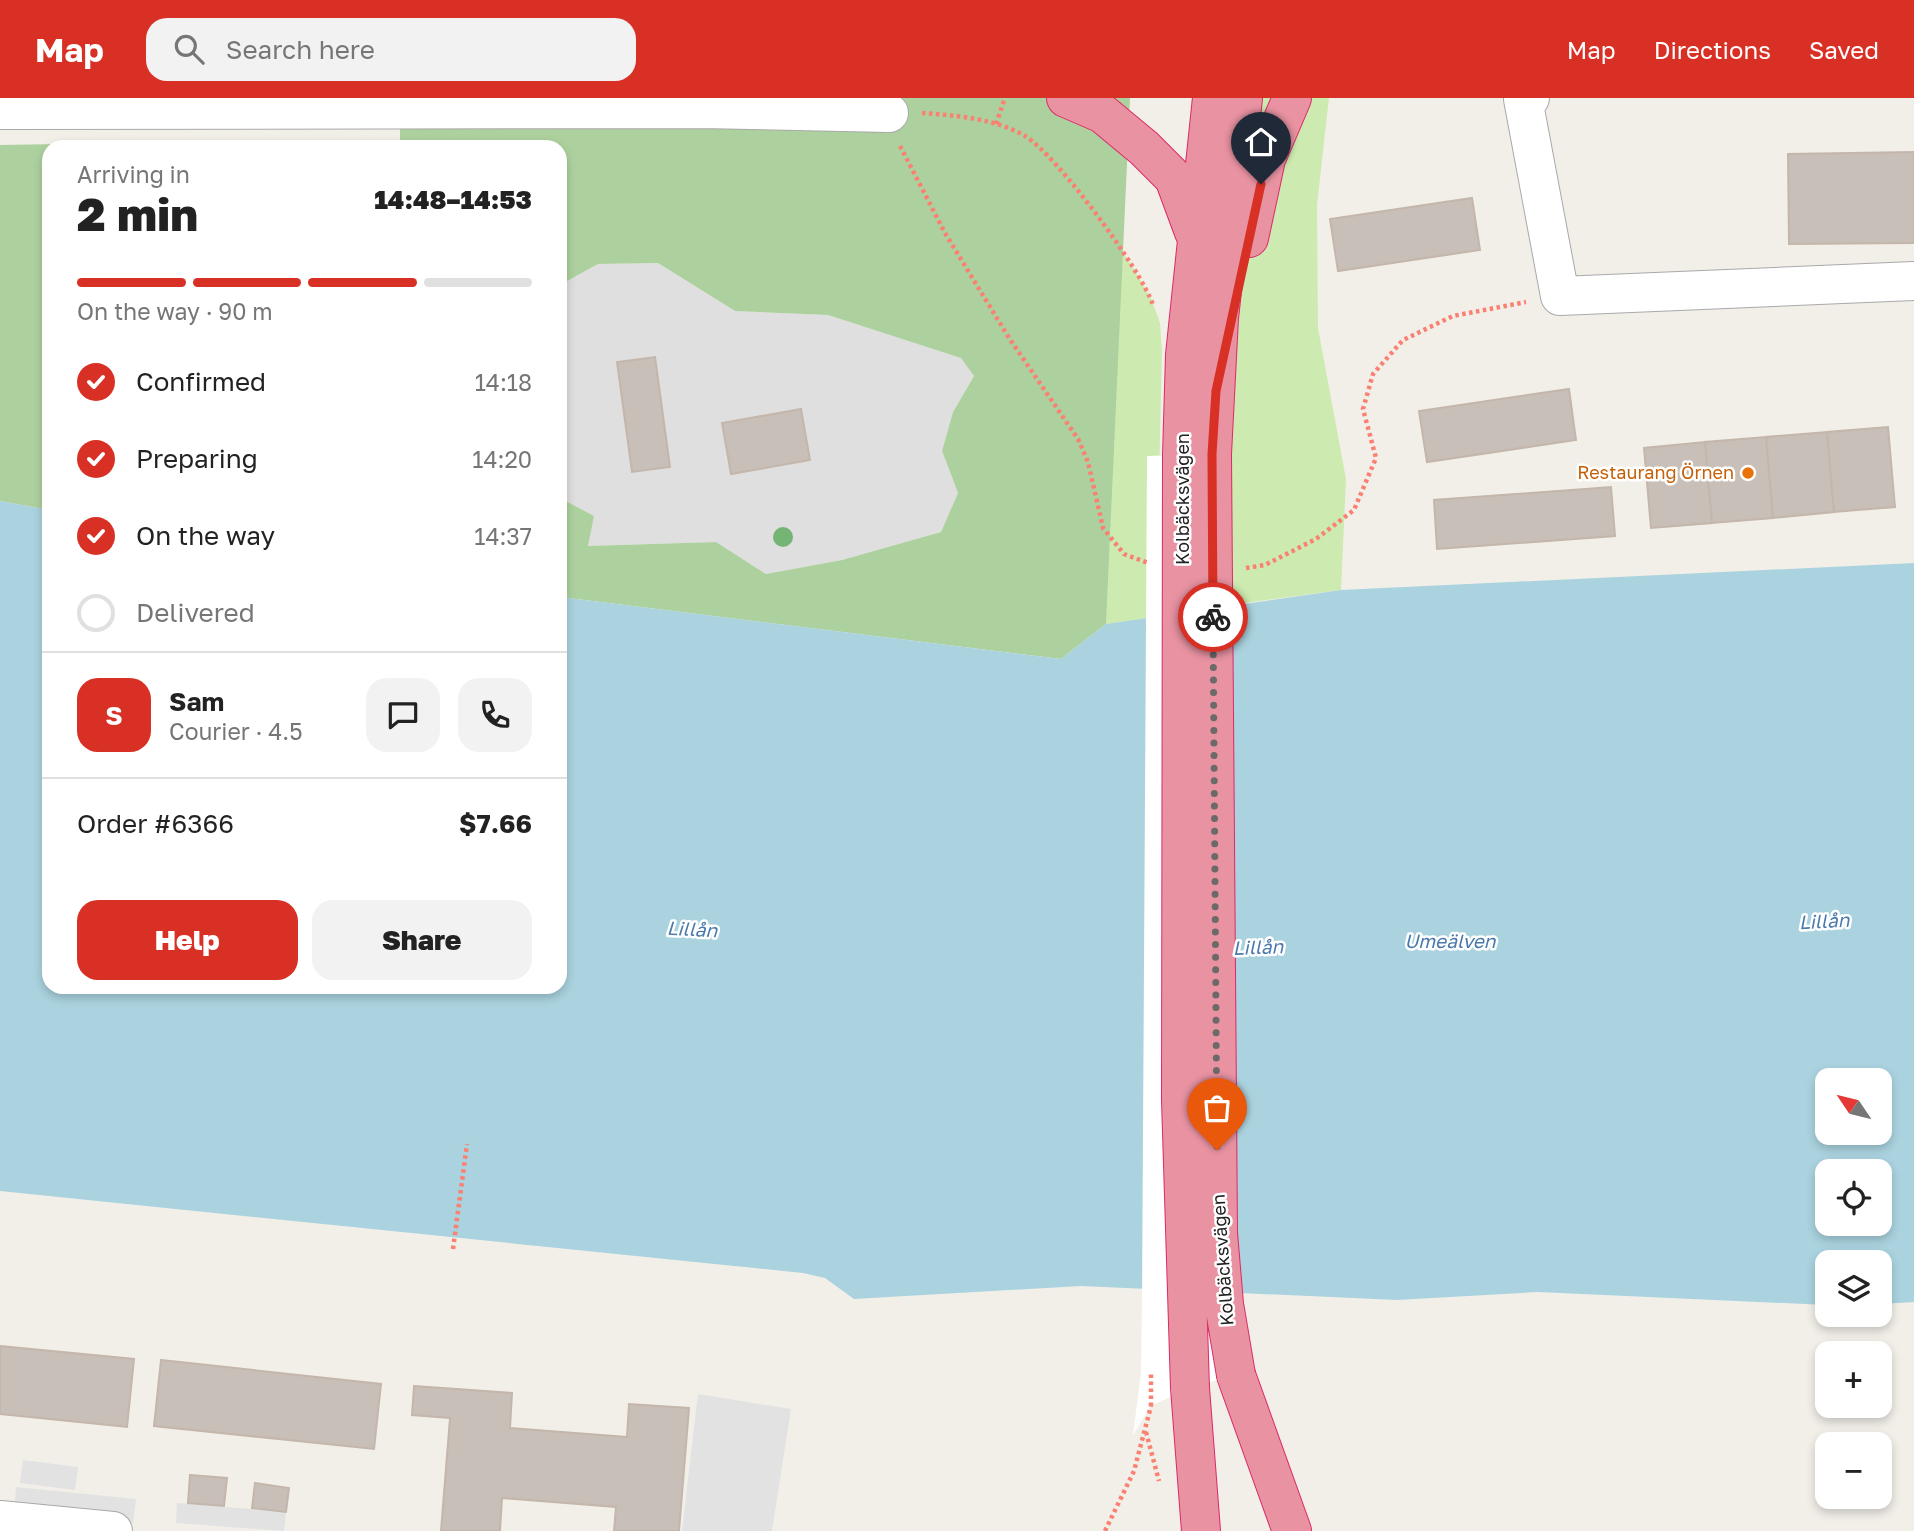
<!DOCTYPE html>
<html lang="en">
<head>
<meta charset="utf-8">
<style>
	body { margin:0; font-family:"Golos Text",sans-serif; background:#f2f2f2; color:#222; height:100vh; display:flex; flex-direction:column; font-size:26px; white-space:nowrap }
	* { box-sizing:border-box; margin:0 }
	p { font-size:23px; color:#767676 }
	.icon { flex:none; width:38px; height:38px; fill:none; stroke:currentColor; stroke-width:2; stroke-linecap:round; stroke-linejoin:round }
	.map { position:relative; flex:1; overflow:hidden }
	.panel { position:absolute; left:42px; top:42px; width:525px; height:854px; display:flex; flex-direction:column; background:#fff; border-radius:21px; box-shadow:0 4px 10px #0003 }
	.panel>* { flex:none }
	.needle { width:46px; rotate:305deg }
	.tools { position:absolute; left:1815px; top:970px; display:grid; gap:14px }
	.tools a { display:grid; place-items:center; width:77px; height:77px; border-radius:14px; background:#fff; box-shadow:0 4px 10px #0003; font-size:35px }
	.pin { position:absolute; display:grid; place-items:center; width:60px; height:60px; color:#fff; margin:-72px -30px; border-radius:50% 50% 50% 0; rotate:-45deg; box-shadow:0 0 7px #0007 }
	.pin .icon { rotate:45deg }
	.courier { position:absolute; display:grid; place-items:center; width:70px; height:70px; margin:-35px; border:5px solid #d93025; border-radius:50%; background:#fff; color:#222; box-shadow:0 2px 9px #0007 }
	.headline em { font-style:normal; font-weight:800 }
	.headline div { display:flex; flex-direction:column-reverse }
	.headline { display:flex; align-items:center; justify-content:space-between; height:119px; padding:0 35px }
	h1 { font-size:46px; font-weight:800; line-height:52px }
	.bar { display:grid; grid-template-columns:repeat(4,1fr); gap:10px 7px; align-content:center; height:84px; padding:0 35px }
	.bar i { height:9px; border-radius:5px; background:#e0e0e0 }
	.bar .active { background:#d93025 }
	.bar p { grid-column:span 4 }
	.line { display:flex; align-items:center; gap:18px; padding:0 35px; border-top:2px solid #e0e0e0 }
	.line div { flex:1 }
	.round { display:grid; place-items:center; flex:none; width:74px; height:74px; border-radius:21px; background:#f2f2f2 }
	ol { padding:0 35px; list-style:none }
	li { display:flex; align-items:center; gap:21px; height:77px }
	li p { margin-inline-start:auto }
	li .icon { padding:7px; border-radius:50%; background:#d93025; color:#fff; stroke-width:4 }
	li:last-child { color:#767676 }
	li i { width:38px; height:38px; border:4px solid #e0e0e0; border-radius:50% }
	.action { display:flex; gap:14px; margin-top:auto; padding:14px 35px }
	.action a { flex:1; height:80px; border-radius:21px; background:#d93025; color:#fff; font-size:28px; font-weight:800; line-height:80px; text-align:center }
	.action a+a { background:#f2f2f2; color:#222 }
	header { display:flex; align-items:center; gap:42px; box-sizing:border-box; height:98px; padding:0 35px; background:#d93025; color:#fff }
	header strong { font-size:33px }
	nav { display:flex; gap:38px; margin-inline-start:auto; font-size:24px }
	.search { width:490px; height:63px; background:#f2f2f2; display:flex; align-items:center; gap:18px; box-sizing:border-box; padding:0 24px; border-radius:21px; color:#767676; font-size:26px }
	.map>svg:first-child { display:block }
</style>
</head>
<body>
<header>
<strong>Map</strong>
<div class="search"><svg class="icon" aria-label="search" viewBox="0 0 24 24"><circle cx="10" cy="10" r="6"/><path d="M15 15l6 6"/></svg>Search here</div>
<nav><a>Map</a><a>Directions</a><a>Saved</a></nav>
</header>
<div class="map">
<svg width="1914" height="1433" viewBox="0 0 1914 1433">
	<rect width="100%" height="100%" fill="#f2efe9"/>
	<path fill="#e0dfdf" d="M658,165L735,213L828,217L962,260L974,278L953,314L942,353L958,395L941,434L842,462L766,476L716,444L587,448L594,418L560,400V187L598,166Z"/>
	<path fill="#cdebb0" d="M1242,0H1329L1317,107L1318,230L1346,381L1341,492L1184,513Z
		M996,26L1049,56L1129,163L1151,200L1160,225L1162,253L1156,519L1106,526Z"/>
	<path fill="#add19e" d="M400,0H1130L1106,526L1061,561L560,499V400L594,418L588,448L716,444L766,476L842,462L941,434L958,395L942,353L953,314L974,278L961,260L828,217L735,213L658,165L598,166L560,187V49H49V412L0,403V47L235,43L400,44Z"/>
	<path fill="#e2e2e2" d="M698,1296L791,1311L772,1433H682Z
		M23,1362L78,1369L75,1392L20,1385Z
		M16,1389L136,1401L133,1425L14,1414Z
		M177,1405L286,1414L284,1433L176,1425Z"/>
	<path fill="#aad3df" fill-rule="evenodd" d="M0,403L49,412V889H560V499L1061,561L1106,526L1341,492L1914,465V1204L1880,1206V1164H1827V1207L1538,1194L1397,1202L1081,1188L854,1201L825,1180L803,1175L0,1093ZM1827,982H1880V1034H1827ZM1827,1073H1880V1125H1827Z"/>
	<path fill="#fff" d="M1182,357L1241,1210L1259,1286L1235,1277L1190,1290L1151,1308L1133,1337L1141,1275L1142,1207L1147,358Z"/>
	<path fill="#c7bfb8" stroke="#c4b6ab" stroke-width="2" d="M1914,54V145L1789,146L1788,56Z
		M1472,100L1480,152L1338,173L1330,121Z
		M655,259L670,369L632,374L617,264Z
		M1569,291L1576,342L1427,364L1419,313Z
		M801,311L810,362L731,376L722,325Z
		M1888,329L1895,409L1834,414L1827,334Z
		M1827,334L1834,414L1773,420L1766,339Z
		M1766,339L1773,420L1712,425L1705,344Z
		M1705,344L1712,425L1651,430L1644,350Z
		M1611,389L1615,438L1437,451L1434,402Z
		M0,1248L134,1261L127,1329L0,1316Z
		M161,1262L381,1286L374,1351L154,1328Z
		M414,1288L512,1295L510,1330L627,1339L629,1306L689,1310L679,1433H614L616,1409L502,1400L500,1433H441L450,1320L412,1317Z
		M190,1377L227,1380L224,1408L188,1405Z
		M255,1385L289,1390L286,1414L252,1410Z"/>
	<g fill="none" stroke-linecap="round" stroke-linejoin="round">
		<g stroke="#a9a9a9" stroke-width="40">
			<path id="minor" d="M1530,0L1523,1L1560,198L1914,183
				M0,12L702,11L889,15
				M0,1422L113,1433"/>
		</g>
		<g stroke="#dc2a67" stroke-width="40">
			<path id="highway" d="M1066,0L1103,16L1144,50L1174,80L1194,134
				M1249,140L1266,61L1292,0
				M1212,356L1219,220L1243,0
				M1182,357L1185,257L1212,0
				M1236,1277L1292,1433
				M1190,1290L1201,1433"/>
		</g>
		<path stroke="#fa8072" stroke-width="4.5" stroke-dasharray="3.5 3.5" stroke-linecap="butt" d="M922,15C954,17 997,21 1025,38C1056,56 1142,173 1153,207
			M996,26L1005,0
			M900,48L945,135L1009,240L1078,341L1088,364L1103,430L1124,456L1148,465
			M1246,470L1265,467L1316,441L1354,412L1376,360L1363,311L1373,276L1403,242L1453,218L1526,204
			M453,1151L467,1046
			M1146,1334L1159,1383
			M1105,1433L1134,1373L1151,1308"/>
		<use href="#minor" stroke="#fff" stroke-width="38"/>
		<use href="#highway" stroke="#e892a2" stroke-width="38"/>
		<g stroke="#dc2a67" stroke-width="40" stroke-linecap="butt">
			<path id="highway-bridge" d="M1212,356L1218,1135L1224,1206L1236,1277
				M1182,357L1181,1002L1190,1290"/>
		</g>
		<path stroke="#fa8072" stroke-width="4.5" stroke-dasharray="3.5 3.5" stroke-linecap="butt" d="M1151,1308V1274"/>
		<use href="#highway-bridge" stroke="#e892a2" stroke-width="38"/>
	</g>
	<circle fill="#74b475" cx="783" cy="439" r="10"/>
	<g fill="none" stroke-linecap="round" stroke-linejoin="round">
		<path stroke="#6b6a68" stroke-width="7" stroke-dasharray="0 12.6" d="M1213,519L1217,1052"/>
		<path stroke="#d93025" stroke-width="9" d="M1213,519L1212,356L1216,293L1261,86"/>
	</g>
	<circle fill="#e8710a" stroke="#fff" stroke-width="2.5" cx="1748" cy="375" r="7"/>
	<g text-anchor="middle" stroke-width="5" stroke-linejoin="round" paint-order="stroke">
		<g font-size="18" fill="#c56008" stroke="#fff" text-anchor="end">
			<text x="1734" y="381">Restaurang Örnen</text>
		</g>
		<g font-size="18" fill="#222" stroke="#fff">
			<text transform="translate(1183 401) rotate(-90)" y="6">Kolbäcksvägen</text>
			<text transform="translate(1223 1162) rotate(-94)" y="6">Kolbäcksvägen</text>
		</g>
		<g font-size="19" font-style="italic" fill="#4a7aab" stroke="#fff">
			<text transform="translate(1824 823) rotate(-3)" y="7">Lillån</text>
			<text transform="translate(692 831) rotate(3)" y="7">Lillån</text>
			<text x="1450" y="850">Umeälven</text>
			<text transform="translate(1258 849) rotate(-2)" y="7">Lillån</text>
		</g>
	</g>
</svg>
<div class="tools">
<a><svg class="needle" viewBox="-14 -14 28 28"><path d="M0-13l5 13h-10z" fill="#e53935"/><path d="M0 13l5-13h-10z" fill="#767676"/></svg></a>
<a><svg class="icon" aria-label="locate" viewBox="0 0 24 24"><circle cx="12" cy="12" r="6"/><path d="M12 2v4M12 18v4M2 12h4M18 12h4"/></svg></a>
<a><svg class="icon" aria-label="layers" viewBox="0 0 24 24"><path d="M12 4l9 5-9 5-9-5zM3 14l9 5 9-5"/></svg></a>
<a>+</a>
<a>−</a>
</div>
<div class="pin" style="left:1217px;top:1052px;background:#ea580c"><svg class="icon" aria-label="bag" viewBox="0 0 24 24"><path d="M5 8h14l-1 12H6zM9 8a3 3 0 0 1 6 0"/></svg></div>
<div class="pin" style="left:1261px;top:86px;background:#1f2937"><svg class="icon" aria-label="home" viewBox="0 0 24 24"><path d="M3 11l9-7 9 7M6 9v11h12V9"/></svg></div>
<div class="courier" style="left:1213px;top:519px"><svg class="icon" aria-label="bike" viewBox="0 0 24 24"><circle cx="6" cy="16" r="4"/><circle cx="18" cy="16" r="4"/><path d="M6 16l4-8h5l3 8M10 8l3 8H6M13 5h3"/></svg></div>
<section class="panel">
<div class="headline"><div><h1>2 min</h1><p>Arriving in</p></div><em>14:48–14:53</em></div>
<div class="bar"><i class="active"></i><i class="active"></i><i class="active"></i><i></i><p>On the way · 90 m</p></div>
<ol>
<li><svg class="icon" aria-label="check" viewBox="0 0 24 24"><path d="M5 12l5 5 9-10"/></svg>Confirmed<p>14:18</p></li>
<li><svg class="icon" aria-label="check" viewBox="0 0 24 24"><path d="M5 12l5 5 9-10"/></svg>Preparing<p>14:20</p></li>
<li><svg class="icon" aria-label="check" viewBox="0 0 24 24"><path d="M5 12l5 5 9-10"/></svg>On the way<p>14:37</p></li>
<li><i></i>Delivered</li>
</ol>
<div class="line" style="height:126px"><b class="round" style="background:#d93025;color:#fff">S</b><div><b>Sam</b><p>Courier · 4.5</p></div><a class="round"><svg class="icon" aria-label="chat" viewBox="0 0 24 24"><path d="M4 5h16v11H9l-5 4z"/></svg></a><a class="round"><svg class="icon" aria-label="phone" viewBox="0 0 24 24"><path d="M5 4h4l2 5-3 2q2 4 5 5l2-3 5 2v4C11 20 4 13 5 4z"/></svg></a></div>
<div class="line" style="height:91px"><div>Order #6366</div><b>$7.66</b></div>
<div class="action"><a>Help</a><a>Share</a></div>
</section>
</div>
</body>
</html>
